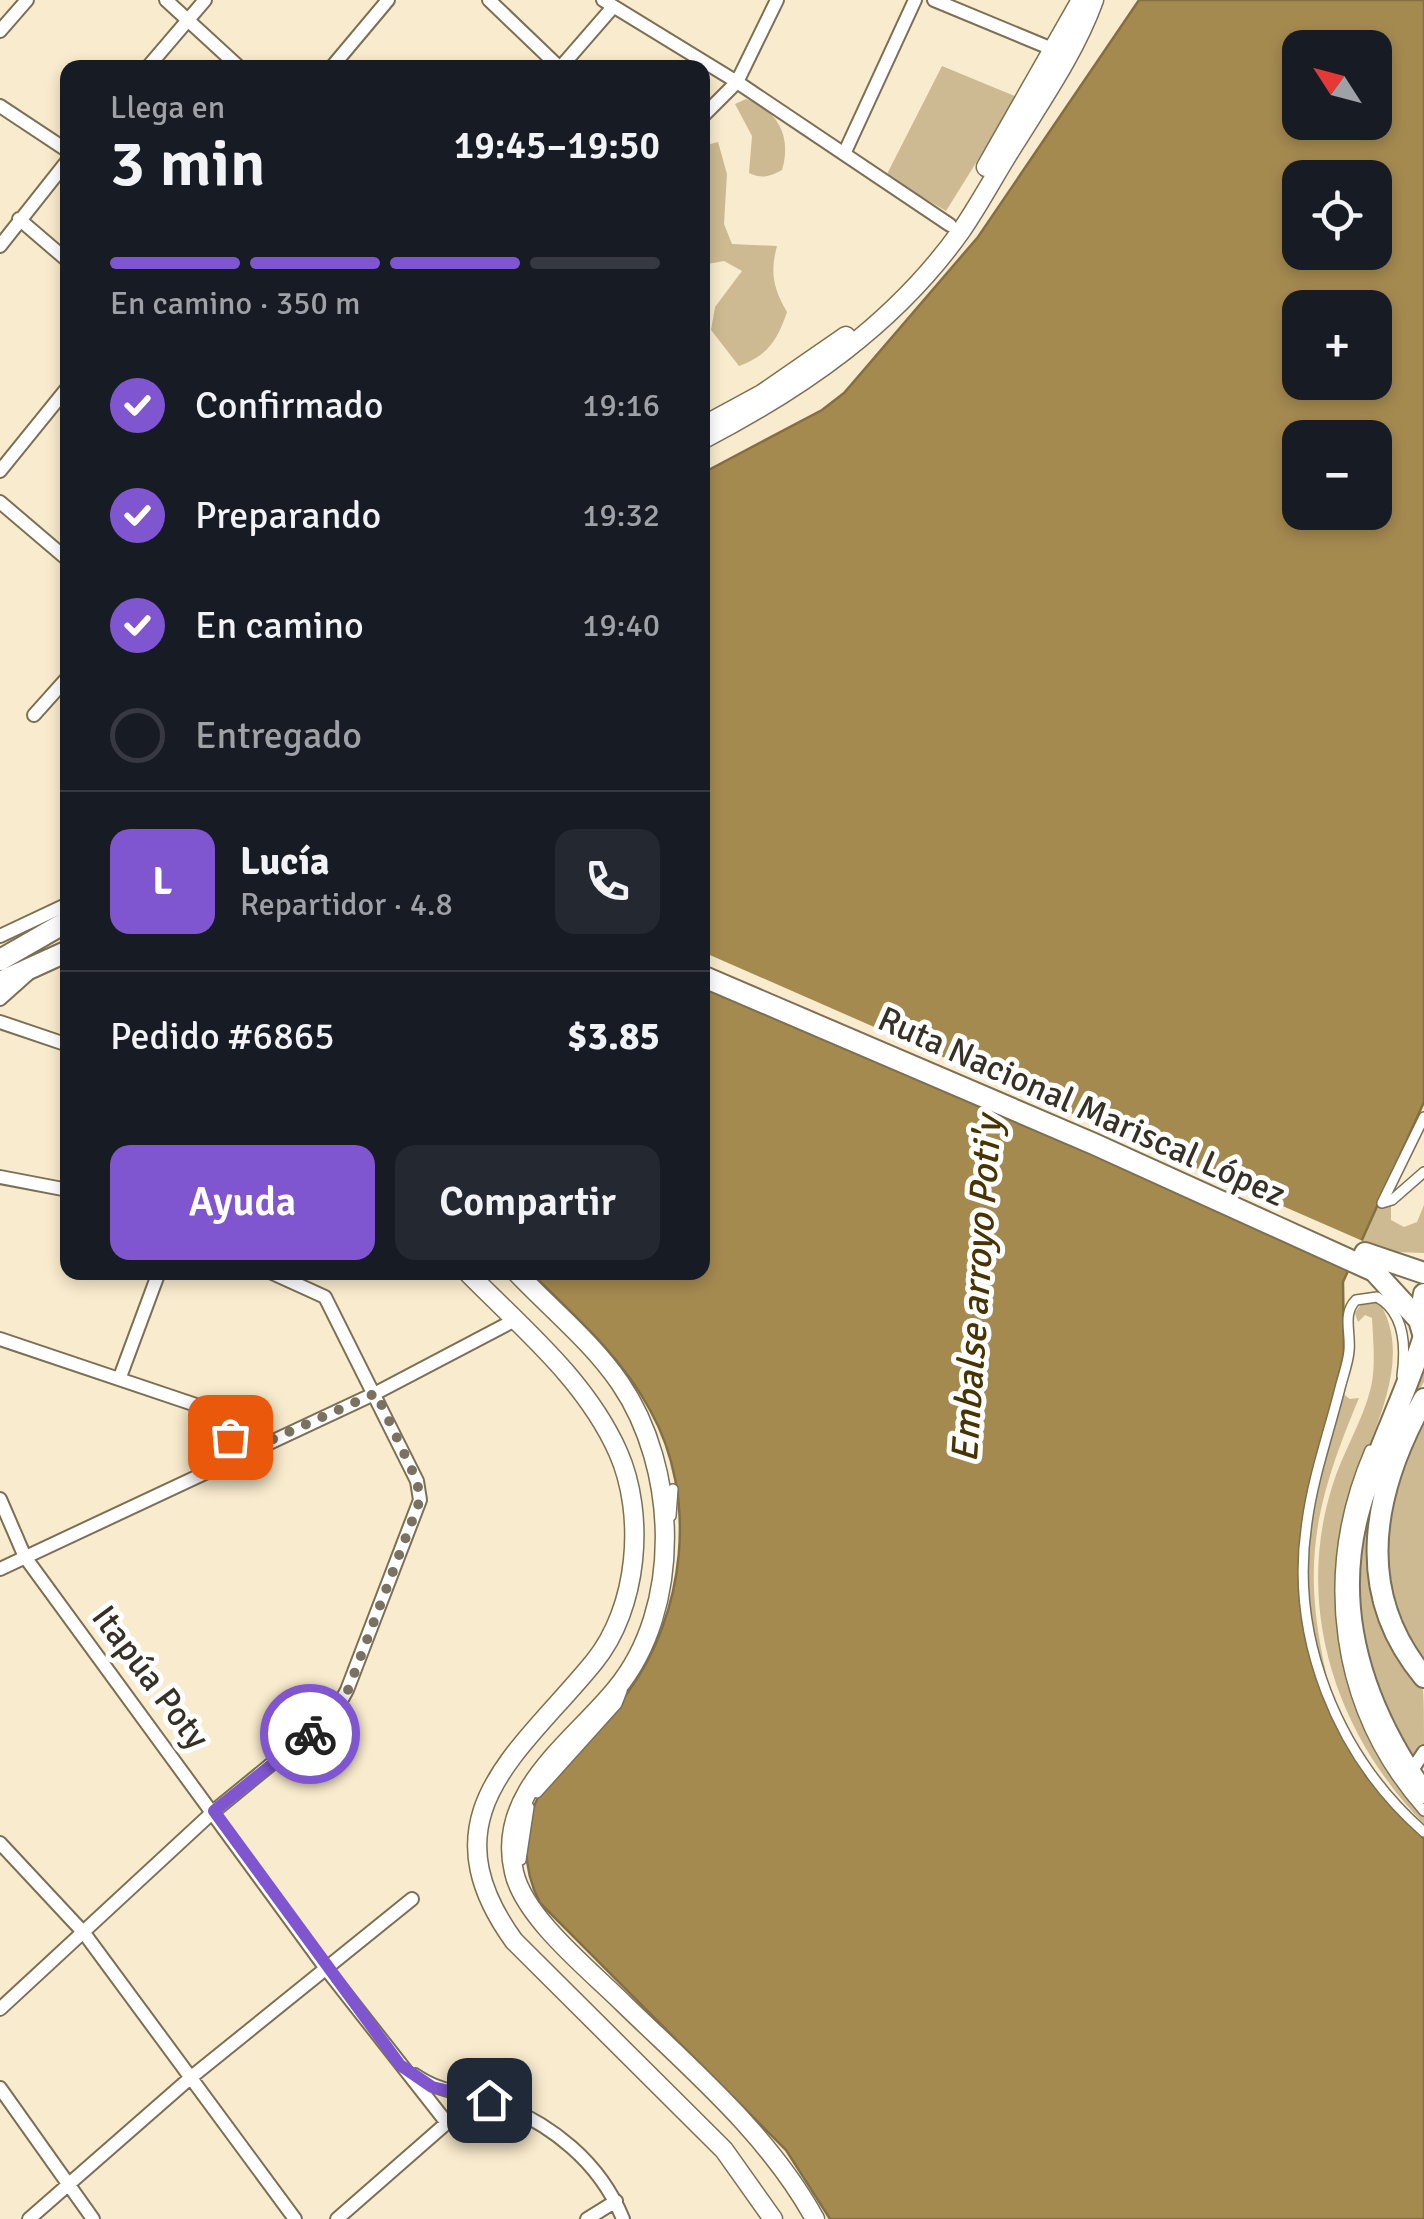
<!DOCTYPE html>
<html lang="es">
<head>
<meta charset="utf-8">
<style>
	body { margin:0; font-family:Signika,sans-serif; background:#242831; color:#f1f3f6; height:100vh; display:flex; flex-direction:column; font-size:38px; white-space:nowrap }
	* { box-sizing:border-box; margin:0 }
	p { font-size:32px; color:#9ea1a6 }
	.icon { flex:none; width:55px; height:55px; fill:none; stroke:currentColor; stroke-width:2; stroke-linecap:round; stroke-linejoin:round }
	.map { position:relative; flex:1; overflow:hidden }
	.drawer { position:absolute; left:60px; top:60px; width:650px; height:1220px; display:flex; flex-direction:column; background:#171b24; border-radius:20px; box-shadow:0 5px 15px #0003 }
	.drawer>* { flex:none }
	.needle { width:65px; rotate:306deg }
	.fabs { position:absolute; left:1282px; top:30px; display:grid; gap:20px }
	.fabs a { display:grid; place-items:center; width:110px; height:110px; border-radius:20px; background:#171b24; box-shadow:0 5px 15px #0003; font-size:50px }
	.pin { position:absolute; display:grid; place-items:center; width:85px; height:85px; color:#fff; margin:-42px; border-radius:20px; box-shadow:0 5px 15px #0006 }
	.courier { position:absolute; display:grid; place-items:center; width:100px; height:100px; margin:-50px; border:8px solid #8056d0; border-radius:50%; background:#fff; color:#222; box-shadow:0 2px 12px #0007 }
	.overview em { font-style:normal; font-weight:600 }
	.overview div { display:flex; flex-direction:column-reverse }
	.overview { display:flex; align-items:center; justify-content:space-between; height:170px; padding:0 50px }
	h1 { font-size:65px; font-weight:600; line-height:75px }
	.bar { display:grid; grid-template-columns:repeat(4,1fr); gap:15px 10px; align-content:center; height:120px; padding:0 50px }
	.bar i { height:12px; border-radius:8px; background:#363941 }
	.bar .active { background:#8056d0 }
	.bar p { grid-column:span 4 }
	.line { display:flex; align-items:center; gap:25px; padding:0 50px; border-top:2px solid #363941 }
	.line div { flex:1 }
	.round { display:grid; place-items:center; flex:none; width:105px; height:105px; border-radius:20px; background:#242831 }
	ol { padding:0 50px; list-style:none }
	li { display:flex; align-items:center; gap:30px; height:110px }
	li p { margin-inline-start:auto }
	li .icon { padding:10px; border-radius:50%; background:#8056d0; color:#fff; stroke-width:4 }
	li:last-child { color:#9ea1a6 }
	li i { width:55px; height:55px; border:5px solid #363941; border-radius:50% }
	.primary-button { display:flex; gap:20px; margin-top:auto; padding:20px 50px }
	.primary-button a { flex:1; height:115px; border-radius:20px; background:#8056d0; color:#fff; font-size:40px; font-weight:600; line-height:115px; text-align:center }
	.primary-button a+a { background:#242831; color:#f1f3f6 }
	.map>svg:first-child { display:block }
</style>
</head>
<body>
<div class="map">
<svg width="1424" height="2219" viewBox="0 0 1424 2219">
	<rect width="100%" height="100%" fill="#f9ebcd"/>
	<path fill="#cdba92" d="M942,66L1017,97L946,211L886,176Z
		M746,99C778,111 792,136 782,170C769,177 762,179 749,173L752,136L735,104Z
		M718,142L727,174L724,224L732,244L777,246C770,272 773,288 787,312C777,341 768,355 739,366L711,330L715,307L742,271L724,261L703,265V146Z
		M1378,1202L1384,1208L1391,1203V1220L1404,1227L1417,1222L1424,1205V1253L1395,1252L1360,1240Z
		M1377,1299C1424,1367 1353,1458 1340,1533C1323,1639 1356,1735 1424,1816V1824C1337,1735 1294,1609 1332,1487C1342,1453 1363,1421 1371,1387C1376,1366 1373,1339 1372,1318L1365,1315L1358,1322L1355,1313L1364,1300Z
		M1424,1363V1382C1381,1454 1348,1552 1384,1632C1394,1653 1414,1670 1423,1690C1424,1703 1424,1729 1424,1744L1411,1757L1374,1697L1355,1602L1365,1508Z
		M1342,1393L1350,1399L1359,1398C1307,1522 1301,1579 1335,1710C1290,1588 1309,1514 1342,1393Z
		M1424,1399V1677L1381,1596L1389,1474Z"/>
	<path fill="#a58a50" stroke="#846f43" stroke-width="2.5" fill-rule="evenodd" d="M1139,0H1424V1102L1343,1282L1344,1354L1309,1497L1301,1579L1329,1707L1366,1776L1424,1839V2219H830L786,2150L540,1903C521,1866 522,1826 542,1789C571,1758 604,1727 628,1692C685,1614 699,1497 650,1410C621,1356 574,1315 531,1273L702,1272L703,473L822,410L844,393L978,237ZM1300,48H1375V122H1300ZM1300,178H1375V252H1300ZM1300,308H1375V382H1300ZM1300,438H1375V512H1300Z"/>
	<path fill="#f9ebcd" d="M703,952L1365,1242L1354,1270L703,984Z"/>
	<g fill="none" stroke-linecap="round" stroke-linejoin="round">
		<g stroke="#7b6f54" stroke-width="12">
			<path id="pedestrian" d="M1424,1117L1382,1203L1392,1200L1424,1172
				M1402,1376C1406,1347 1405,1312 1377,1297L1356,1300C1342,1314 1351,1332 1349,1351C1348,1363 1343,1376 1340,1388C1329,1432 1313,1477 1307,1522C1289,1637 1337,1756 1424,1832
				M1370,1450C1317,1573 1334,1710 1424,1811
				M671,1516L673,1489
				M537,1793L617,1704L622,1691
				M521,1860L529,1807"/>
		</g>
		<g stroke="#7b6f54" stroke-width="16">
			<path id="minor" d="M166,0L240,68
				M489,0L560,68
				M603,0L737,82L950,225
				M934,0L1057,51
				M0,31L27,0
				M147,68L205,0
				M331,68L388,0
				M560,68L613,7
				M0,106L68,151
				M702,117L737,82L777,0
				M844,154L915,0
				M19,219L68,261
				M0,246L68,160
				M0,471L68,387
				M0,502L68,560
				M34,715L68,677
				M0,936L68,904
				M0,999L28,974
				M0,1022L68,1045
				M0,1177L68,1190
				M0,1339L196,1405L219,1421L242,1453
				M120,1377L159,1272
				M0,1499L25,1557L327,1970L447,2123
				M0,1569L376,1393L515,1320
				M1410,1773L1424,1752
				M0,1843L84,1933L295,2219
				M0,2009L214,1811L335,1712L347,1690L420,1500L417,1481L325,1297L270,1272
				M415,2075C443,2094 465,2092 494,2102C551,2123 600,2162 623,2219
				M0,2088L93,2219
				M29,2219L189,2079L412,1899
				M337,2219L473,2100
				M587,2219L616,2201"/>
		</g>
		<g stroke="#7b6f54" stroke-width="21">
			<path id="secondary" d="M986,167L1081,0
				M703,426L762,394L846,336
				M702,440C802,388 895,324 961,231C981,202 998,169 1017,140C1045,95 1076,50 1094,0
				M467,1272C522,1328 586,1380 618,1452C646,1515 638,1608 594,1662C520,1753 423,1815 514,1941L724,2150L773,2219
				M516,1272C550,1308 592,1342 620,1383C678,1468 683,1608 616,1689C572,1743 495,1793 514,1872C524,1918 591,1971 624,2004C692,2070 769,2135 815,2219"/>
		</g>
		<g stroke="#7b6f54" stroke-width="24">
			<path id="primary" d="M1424,1336C1406,1395 1377,1448 1360,1507C1330,1611 1364,1708 1424,1793
				M1424,1399C1373,1490 1352,1591 1424,1677"/>
		</g>
		<g stroke="#7b6f54" stroke-width="24">
			<path id="trunk" d="M0,960L68,921
				M702,976L1094,1144L1374,1271L1419,1320
				M0,982L68,951
				M1365,1253L1424,1273
				M1424,1294L1419,1320L1424,1337"/>
		</g>
		<use href="#pedestrian" stroke="#fff" stroke-width="9"/>
		<use href="#minor" stroke="#fff" stroke-width="12"/>
		<use href="#secondary" stroke="#fff" stroke-width="18"/>
		<use href="#primary" stroke="#fff" stroke-width="20"/>
		<use href="#trunk" stroke="#fff" stroke-width="20"/>
	</g>
	<g fill="none" stroke-linecap="round" stroke-linejoin="round">
		<path stroke="#7a7160" stroke-width="10" stroke-dasharray="0 18" d="M230,1437L242,1453L376,1393L417,1481L420,1500L348,1690L335,1712L310,1734"/>
		<path stroke="#8056d0" stroke-width="12" d="M310,1734L214,1811L400,2065L432,2087L489,2100"/>
	</g>
	<g text-anchor="middle" stroke-width="10" stroke-linejoin="round" paint-order="stroke">
		<g font-size="35" fill="#363025" stroke="#fff">
			<text transform="translate(1082 1106) rotate(24)" y="12">Ruta Nacional Mariscal López</text>
			<text transform="translate(151 1677) rotate(53)" y="12">Itapúa Poty</text>
		</g>
		<g font-size="38" font-style="italic" fill="#473401" stroke="#fff">
			<text transform="translate(976 1289) rotate(-86)" y="13">Embalse arroyo Poti'y</text>
		</g>
	</g>
</svg>
<div class="fabs">
<a><svg class="needle" viewBox="-14 -14 28 28"><path d="M0-13l5 13h-10z" fill="#e53935"/><path d="M0 13l5-13h-10z" fill="#9ea1a6"/></svg></a>
<a><svg class="icon" aria-label="locate" viewBox="0 0 24 24"><circle cx="12" cy="12" r="6"/><path d="M12 2v4M12 18v4M2 12h4M18 12h4"/></svg></a>
<a>+</a>
<a>−</a>
</div>
<div class="pin" style="left:230px;top:1437px;background:#ea580c"><svg class="icon" aria-label="bag" viewBox="0 0 24 24"><path d="M5 8h14l-1 12H6zM9 8a3 3 0 0 1 6 0"/></svg></div>
<div class="pin" style="left:489px;top:2100px;background:#1f2937"><svg class="icon" aria-label="home" viewBox="0 0 24 24"><path d="M3 11l9-7 9 7M6 9v11h12V9"/></svg></div>
<div class="courier" style="left:310px;top:1734px"><svg class="icon" aria-label="bike" viewBox="0 0 24 24"><circle cx="6" cy="16" r="4"/><circle cx="18" cy="16" r="4"/><path d="M6 16l4-8h5l3 8M10 8l3 8H6M13 5h3"/></svg></div>
<section class="drawer">
<div class="overview"><div><h1>3 min</h1><p>Llega en</p></div><em>19:45–19:50</em></div>
<div class="bar"><i class="active"></i><i class="active"></i><i class="active"></i><i></i><p>En camino · 350 m</p></div>
<ol>
<li><svg class="icon" aria-label="check" viewBox="0 0 24 24"><path d="M5 12l5 5 9-10"/></svg>Confirmado<p>19:16</p></li>
<li><svg class="icon" aria-label="check" viewBox="0 0 24 24"><path d="M5 12l5 5 9-10"/></svg>Preparando<p>19:32</p></li>
<li><svg class="icon" aria-label="check" viewBox="0 0 24 24"><path d="M5 12l5 5 9-10"/></svg>En camino<p>19:40</p></li>
<li><i></i>Entregado</li>
</ol>
<div class="line" style="height:180px"><b class="round" style="background:#8056d0;color:#fff">L</b><div><b>Lucía</b><p>Repartidor · 4.8</p></div><a class="round"><svg class="icon" aria-label="phone" viewBox="0 0 24 24"><path d="M5 4h4l2 5-3 2q2 4 5 5l2-3 5 2v4C11 20 4 13 5 4z"/></svg></a></div>
<div class="line" style="height:130px"><div>Pedido #6865</div><b>$3.85</b></div>
<div class="primary-button"><a>Ayuda</a><a>Compartir</a></div>
</section>
</div>
</body>
</html>
